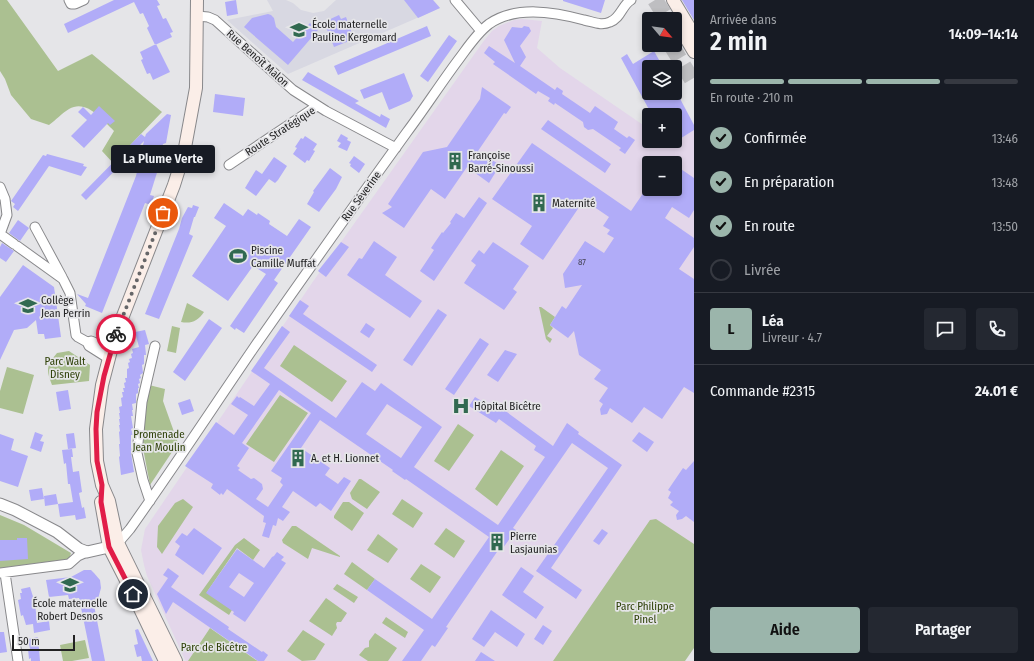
<!DOCTYPE html>
<html lang="fr">
<head>
<meta charset="utf-8">
<style>
	body { margin:0; font-family:"Fira Sans Condensed",sans-serif; background:#242831; color:#f1f3f6; height:100vh; display:flex; flex-direction:column; font-size:15px; white-space:nowrap }
	* { box-sizing:border-box; margin:0 }
	p { font-size:13px; color:#9ea1a6 }
	.icon { flex:none; width:22px; height:22px; fill:none; stroke:currentColor; stroke-width:2; stroke-linecap:round; stroke-linejoin:round }
	.map { position:relative; flex:1; overflow:hidden }
	.drawer { display:flex; flex-direction:column; background:#171b24; width:340px }
	.drawer>* { flex:none }
	.needle { width:26px; rotate:119deg }
	.fabs { position:absolute; left:642px; top:12px; display:grid; gap:8px }
	.fabs a { display:grid; place-items:center; width:40px; height:40px; border-radius:4px; background:#171b24; box-shadow:0 2px 6px #0003; font-size:20px }
	.scale { position:absolute; left:12px; bottom:10px; width:63px; box-sizing:border-box; padding-left:4px; border:2px solid #222223; border-top:0; font-size:11px; line-height:14px; white-space:nowrap; color:#222223; -webkit-text-stroke:3px #e5e5e8; paint-order:stroke }
	.pin { position:absolute; display:grid; place-items:center; width:34px; height:34px; color:#fff; margin:-17px; border:2px solid #fff; border-radius:50%; box-shadow:0 1px 4px #0007 }
	.courier { position:absolute; display:grid; place-items:center; width:40px; height:40px; margin:-20px; border:3px solid #e11d48; border-radius:50%; background:#fff; color:#222; box-shadow:0 1px 5px #0007 }
	.bubble { position:absolute; height:28px; border-radius:4px; background:#171b24; box-shadow:0 2px 6px #0003; font-size:13px; font-weight:600; line-height:28px; text-align:center }
	.headline em { font-style:normal; font-weight:600 }
	.headline div { display:flex; flex-direction:column-reverse }
	.headline { display:flex; align-items:center; justify-content:space-between; height:68px; padding:0 16px }
	h1 { font-size:26px; font-weight:600; line-height:30px }
	.bar { display:grid; grid-template-columns:repeat(4,1fr); gap:6px 4px; align-content:center; height:48px; padding:0 16px }
	.bar i { height:5px; border-radius:3px; background:#363941 }
	.bar .selected { background:#9bb5ab }
	.bar p { grid-column:span 4 }
	.line { display:flex; align-items:center; gap:10px; padding:0 16px; border-top:1px solid #363941 }
	.line div { flex:1 }
	.round { display:grid; place-items:center; flex:none; width:42px; height:42px; border-radius:4px; background:#242831 }
	ol { padding:0 16px; list-style:none }
	li { display:flex; align-items:center; gap:12px; height:44px }
	li p { margin-inline-start:auto }
	li .icon { padding:4px; border-radius:50%; background:#9bb5ab; color:#111; stroke-width:4 }
	li:last-child { color:#9ea1a6 }
	li i { width:22px; height:22px; border:2px solid #363941; border-radius:50% }
	.action { display:flex; gap:8px; margin-top:auto; padding:8px 16px }
	.action a { flex:1; height:46px; border-radius:4px; background:#9bb5ab; color:#111; font-size:16px; font-weight:600; line-height:46px; text-align:center }
	.action a+a { background:#242831; color:#f1f3f6 }
	main { display:flex; flex:1; min-height:0 }
	.map>svg:first-child { display:block }
</style>
</head>
<body>
<main>
<div class="map">
<svg width="694" height="661" viewBox="0 0 694 661">
	<rect width="100%" height="100%" fill="#e5e5e8"/>
	<path fill="#d8d8e2" d="M267,0H286L293,3L301,10L313,13L324,11L336,0H433L440,8L288,74L227,20L273,11Z"/>
	<path fill="#e3d6ea" fill-rule="evenodd" d="M522,19L542,21L537,48L560,68L649,129V141H661L662,142L672,144L694,130V648L685,661H258L210,628L188,661H187L185,660L147,576L144,565L141,550L145,529L312,283L483,42L492,31L499,26L514,20ZM649,163H675V189H649Z"/>
	<path fill="#abc091" d="M0,0H7L58,71L92,54L162,112L113,163L102,151L114,131C102,120 87,99 69,109C62,113 56,120 49,125L31,119L11,95L5,79L0,71Z
		M187,303L204,312C198,321 191,324 181,322Z
		M539,307H541L555,317L550,325L553,328L547,336L552,339L550,343L546,339Z
		M172,326L180,328L176,353L167,351Z
		M294,345L347,381L332,402L280,366Z
		M69,351L90,365L89,381L52,385C46,370 46,366 57,353Z
		M7,367L34,375L23,414L0,408V391Z
		M149,385L165,389L163,401L178,443L150,485L143,448L144,416Z
		M280,395L308,413L274,462L246,444Z
		M458,424L474,435L449,471L434,461Z
		M501,450L524,466L497,506L475,489Z
		M359,479H361L380,492L367,509L352,499L350,493Z
		M183,499L193,507L162,554L157,547L158,526L175,503Z
		M402,499L423,513L413,528L392,514Z
		M343,502H349L364,513L352,531L334,518V516Z
		M0,515L24,525L71,553L69,559L0,568Z
		M656,519L694,544V648L685,661H553L650,520Z
		M292,526H296L340,556V557L312,548L308,559L283,543L282,540Z
		M446,528L465,541L454,558L434,544Z
		M378,534L398,549L388,563L367,550Z
		M244,538L260,550L253,560L237,548L207,592L232,610L229,615L199,595L235,545Z
		M352,562L375,579L367,590L344,574Z
		M421,564L441,577L430,593L410,579Z
		M337,584L358,597L354,603L333,589Z
		M326,598L347,613L341,622H337L336,624L337,628L332,636L309,621Z
		M386,617L408,632L405,638L382,623Z
		M210,628L256,660L258,661H188Z
		M303,630L325,644L315,660L302,661L287,651Z
		M375,633L397,648L388,661H368L359,655L365,648L369,647V641Z
		M85,640L89,658L72,661H63L60,645Z"/>
	<path fill="#b1acf8" fill-rule="evenodd" d="M114,0H157L160,5L157,6L163,19L166,18L173,32L170,33L172,37L155,45L147,28L149,26L143,13L140,14L134,2L68,33L64,24Z
		M236,0L238,14L227,16L225,2Z
		M404,0H433L440,8L418,18Z
		M563,0H605L601,13L563,1Z
		M682,0H694V20Z
		M268,14L271,15L274,18L276,27L293,42L310,23L318,30L288,65L244,27L252,18Z
		M339,15L341,19L346,17L354,39L334,47L324,22Z
		M427,26L431,36L338,75L334,66Z
		M524,26L529,27L531,31L520,46L526,57L520,66L555,90L557,87L563,91L562,94L590,113L595,106L618,122L614,129L627,138L629,136L635,140L625,154L619,150L621,148L593,129L588,130L584,127L583,122L555,103L554,105L548,101L550,98L538,91L536,94L493,64L495,62L484,53L489,46L515,63L504,40L512,27L522,28Z
		M449,35L457,41L428,82L420,76Z
		M156,44L170,72L153,80L150,73L147,74L141,60L143,59L140,52Z
		M654,51L663,67H649V93H677L694,125V130L675,142V115H652L621,58L627,54L633,64Z
		M308,72L359,101L355,103L380,117L381,114L390,119L386,128L302,80Z
		M404,73L413,96L410,101L389,110L382,92L364,99L360,90Z
		M482,87L511,107L506,114L504,113L478,151L500,165L489,183L467,167L445,199L431,189L404,228L382,213L392,207L388,204L423,152L447,147L480,99Z
		M215,94L245,98L243,116L213,112Z
		M99,106L115,121L110,125L108,123L84,148L71,136L87,120L78,112L83,107L91,115Z
		M167,114L171,115L166,143L163,144L158,162L160,163L150,195L154,196L151,205L145,203L102,313L85,306L86,304L77,294L88,298L136,176L144,141L86,200L81,195L141,134L145,137L146,134Z
		M548,120L611,164L605,173L541,129Z
		M341,134L348,138L347,140L351,142L347,151L338,147L341,143L337,141Z
		M305,136L317,144L313,150L315,151L309,161L307,160L305,163L293,154L297,148L295,147L301,138L303,139Z
		M532,143L631,211L646,189H675V165L694,178V210L689,218L672,207L665,218L694,238V247L679,269L694,279V393L684,387L662,419L644,407L632,423L610,408L607,414L601,415L600,409L603,404L599,401L608,388L594,379L601,370L579,355L574,331L568,338L550,325L562,306L566,309L582,285L565,288L563,274L585,241L604,253L614,238L607,234L610,230L603,226L609,217L584,200L543,260L520,244L532,226L492,199Z
		M47,154L84,164L83,166L87,167L81,176L49,166L18,211L13,207L15,204L11,201L43,155L46,156Z
		M354,156L365,164L359,173L350,166L351,164L349,163Z
		M274,157L287,166L278,180L275,183L269,179L256,196L245,188L254,173L256,170L262,174Z
		M330,168L342,177L336,189L319,212L307,204L314,192L313,191Z
		M479,197L487,203L434,281L420,271L434,250L431,248L442,232L443,233L451,223L450,222L456,213L464,218Z
		M224,203L243,216L248,209L257,215L258,213L270,221L269,224L287,236L299,219L311,227L274,280L278,283L244,333L236,328L235,330L230,326L266,274L253,266L228,301L192,276L226,226L214,218Z
		M193,205L199,207L195,217H194L189,234L193,236L159,319L145,314L179,229L182,218L188,207L192,208Z
		M18,220L29,228L20,241L9,233Z
		M374,241L397,257L385,275L422,301L410,318L347,275L359,258L362,259Z
		M341,242L349,247L326,277L318,271Z
		M493,242L529,266L513,289L517,292L504,310L464,283L476,265L471,261L479,250L484,254Z
		M2,243L14,251L6,262L0,258V247Z
		M23,265L54,287L61,337L45,339L44,334H38L36,320L27,328L14,330L0,360V297Z
		M300,300L309,306L303,314L377,365L372,372L289,316Z
		M438,309L447,315L412,366L403,360Z
		M209,319L222,328L185,381L173,372Z
		M366,323L375,329L369,338L360,332Z
		M282,326L290,332L264,368L336,418L362,382L375,391L381,383L442,427L414,467L498,525L545,457L534,450L536,446L499,419L496,423L469,406L475,397L492,407L493,405L499,409L500,407L553,446L567,423L579,432L578,434L622,465L551,568L582,590L576,599L536,571L608,468L572,443L513,528L516,530L503,548L501,546L446,627L448,628L435,647L432,645L421,661H402L424,630L367,590L375,579L432,619L489,537L406,479L405,480L392,471L393,470L320,420L301,448L330,468L325,475L338,484L344,477L351,481L331,511L320,503L316,507L293,491L282,507L290,512L283,521L278,518L276,526L273,525L269,538L262,536L266,523L263,522L264,516L227,489L223,495L221,493L220,495L211,488L213,484L185,466L216,422L234,435L248,415L231,404L237,396L239,398L240,397L254,406L270,384L251,371ZM279,390L311,413L271,471L282,478L280,482L283,485L268,507L256,499L263,489L262,484L254,478L251,479L238,470L240,468L237,466L249,448L242,443ZM387,404L422,427L401,458L366,434Z
		M145,330L149,344L145,345L146,355H144V364L142,365L143,373L140,375L141,378L139,379L140,383L138,384L139,388H138V393L136,394V403L132,404L133,410H132L133,416H131L133,428L131,429L133,435H131V453L134,472L121,475L119,457L120,456L119,444H120L119,432L120,431L119,425H120L119,419H120L119,413H120L119,407L122,406L121,398L123,397L122,392H124L123,388H125L124,383L126,382L125,378H127V369L129,368L128,363L130,362L129,359L132,358L131,354L133,353L132,349L139,347L135,332Z
		M480,338L489,344L454,395L445,389Z
		M505,350L517,354L498,382L487,375Z
		M68,390L71,409L59,411L56,392Z
		M190,399L194,411L182,415L178,403Z
		M35,432L43,435L40,441L44,442L41,452L30,448Z
		M639,432L654,442L647,452L632,441Z
		M74,433L76,448L68,449L66,434Z
		M0,434L14,439L11,450L28,456L18,487L0,481Z
		M72,449L73,457H71L73,472L79,471L82,492L79,493L82,508L84,507L86,518L76,520L75,515L60,517L58,504L45,506L44,496L56,494L58,504L73,502L70,484H68L66,463L64,464L62,450Z
		M694,461V522L686,516L682,519L677,520L676,515L679,511L670,505L673,502L668,498L671,492L668,490L683,468L686,470Z
		M42,488L44,499L31,501L29,490Z
		M194,528L222,548L203,575L175,555L180,546L175,542L182,533L187,536Z
		M602,529L608,533L599,545L593,541Z
		M17,538H27L28,559L0,561V540H17Z
		M237,549L264,568L272,557L274,556L277,552L284,557L281,560L286,563L245,622L233,614L234,612L206,593ZM239,573L254,583L244,597L229,587Z
		M521,567L534,576L523,592L544,607L536,619L502,595Z
		M168,568L179,576L171,587L229,627L228,629L262,652L263,651L268,655L264,661H258L173,602L166,614L157,594L168,578L163,575Z
		M84,570H91L94,573L100,580L101,588L98,599L93,600L105,661H92L79,598L69,599L68,595L49,597L46,580L71,577Z
		M30,587L35,603L37,623L49,621L50,630L34,633L33,624L26,625L23,615L21,616L18,600L21,599L20,593H22L21,589Z
		M491,610L525,634L517,647L495,632L484,647L472,639Z
		M543,625L552,631L543,645L534,639Z
		M138,629L153,661H142L141,656L137,657L134,645L138,644L135,630Z
		M0,632H4L7,652L0,653Z
		M38,637L40,661H31V658L29,659L28,649H30L28,639Z
		M481,652L495,661H475Z"/>
	<g fill="none" stroke-linecap="round" stroke-linejoin="round">
		<path stroke="#bebec1" stroke-width="16" stroke-dasharray="16 8" stroke-linecap="butt" d="M655,0L667,19
			M671,45L694,83"/>
		<g stroke="#88888b" stroke-width="11">
			<path id="minor" d="M69,0L71,4H75L84,0
				M455,0L481,31
				M197,16L208,17L215,20L293,90L326,111L396,148
				M229,165L317,106
				M0,187L5,199L7,215L0,234
				M35,227L62,277
				M0,234L14,244
				M17,246L63,279L70,293L76,335L78,337L87,342
				M87,342L89,346L108,358
				M87,342L91,341L111,349
				M150,501L143,480L137,453L142,402L155,346
				M114,545L118,543L130,529C172,470 212,409 253,349C304,276 355,204 407,132C425,108 441,83 459,59C468,47 477,33 489,24C516,5 555,12 584,20C594,22 601,26 610,22C621,18 622,5 631,0
				M0,573L69,564L78,556L87,552
				M5,573L18,661"/>
		</g>
		<g stroke="#88888b" stroke-width="13">
			<path id="tertiary" d="M0,504L15,510L57,532L79,549L87,552L109,547"/>
		</g>
		<g stroke="#88888b" stroke-width="14">
			<path id="secondary" d="M673,0L694,35
				M675,20L694,52
				M101,502L109,547L133,594L165,661
				M176,661L118,543L109,501L102,485L97,461L96,429L102,385L114,339L174,185L184,153L196,88L197,0"/>
		</g>
		<use href="#minor" stroke="#fff" stroke-width="9"/>
		<use href="#tertiary" stroke="#fff" stroke-width="11"/>
		<use href="#secondary" stroke="#fbeee8" stroke-width="12"/>
	</g>
	<g fill="none" stroke-linecap="round" stroke-linejoin="round">
		<path stroke="#666668" stroke-width="4" stroke-dasharray="0 7.2" d="M116,334L163,213"/>
		<path stroke="#e11d48" stroke-width="5" d="M116,334L104,376L97,412L96,429L97,461L102,485L101,502L109,547L133,594"/>
	</g>
	<defs>
		<g id="school-bare" transform="scale(1.38)"><path d="M0-5L7-2L0 1L-7-2ZM-4 1L0 2.5L4 1V4Q0 6-4 4Z" fill="#316950" stroke="#e5e5e8" stroke-width="2.5" paint-order="stroke"/></g>
		<g id="building-bare" transform="scale(1.38)"><path d="M-4-6H4V6H1V3H-1V6H-4ZM-2.5-4.3h1.7v1.8h-1.7ZM.8-4.3h1.7v1.8H.8ZM-2.5-1h1.7V.8h-1.7ZM.8-1h1.7V.8H.8Z" fill="#316950" stroke="#e5e5e8" stroke-width="2.5" paint-order="stroke"/></g>
		<g id="stadium-bare" transform="scale(1.38)"><path d="M0-5a6.5 5 0 1 0 0 10a6.5 5 0 1 0 0-10ZM-3.5-1.8h7v3.6h-7Z" fill="#316950" stroke="#e5e5e8" stroke-width="2.5" paint-order="stroke"/></g>
		<g id="hospital-bare" transform="scale(1.38)"><path d="M-5-5h3v3.5h4V-5h3V5h-3V1.5h-4V5h-3Z" fill="#316950" stroke="#e5e5e8" stroke-width="2.5" paint-order="stroke"/></g>
	</defs>
	<g fill-rule="evenodd">
		<use href="#school-bare" x="299" y="30"/>
		<use href="#building-bare" x="455" y="161"/>
		<use href="#building-bare" x="539" y="203"/>
		<use href="#stadium-bare" x="238" y="256"/>
		<use href="#school-bare" x="28" y="306"/>
		<use href="#hospital-bare" x="461" y="406"/>
		<use href="#building-bare" x="298" y="458"/>
		<use href="#building-bare" x="497" y="542"/>
		<use href="#school-bare" x="70" y="585"/>
	</g>
	<g text-anchor="middle" stroke-width="3.5" stroke-linejoin="round" paint-order="stroke">
		<g font-size="9" fill="#464458">
			<text x="582" y="265">87</text>
		</g>
		<g font-size="11" fill="#222223" stroke="#e5e5e8" text-anchor="start">
			<text x="312" y="28">École maternelle<tspan x="312" dy="13">Pauline Kergomard</tspan></text>
			<text x="468" y="159">Françoise<tspan x="468" dy="13">Barré-Sinoussi</tspan></text>
			<text x="552" y="207">Maternité</text>
			<text x="251" y="254">Piscine<tspan x="251" dy="13">Camille Muffat</tspan></text>
			<text x="41" y="304">Collège<tspan x="41" dy="13">Jean Perrin</tspan></text>
			<text x="474" y="410">Hôpital Bicêtre</text>
			<text x="311" y="462">A. et H. Lionnet</text>
			<text x="510" y="540">Pierre<tspan x="510" dy="13">Lasjaunias</tspan></text>
			<text x="70" y="607" text-anchor="middle">École maternelle<tspan x="70" dy="13">Robert Desnos</tspan></text>
		</g>
		<g font-size="11" fill="#222223" stroke="#e5e5e8">
			<text transform="translate(258 58) rotate(42)" y="4">Rue Benoît Malon</text>
			<text transform="translate(280 131) rotate(-33)" y="4">Route Stratégique</text>
			<text transform="translate(361 196) rotate(-54)" y="4">Rue Séverine</text>
		</g>
		<g font-size="11" fill="#2c3f05" stroke="#e5e5e8">
			<text x="65" y="365">Parc Walt<tspan x="65" dy="13">Disney</tspan></text>
			<text x="159" y="438">Promenade<tspan x="159" dy="13">Jean Moulin</tspan></text>
			<text x="645" y="610">Parc Philippe<tspan x="645" dy="13">Pinel</tspan></text>
			<text x="214" y="651">Parc de Bicêtre</text>
		</g>
	</g>
</svg>
<div class="fabs">
<a><svg class="needle" viewBox="-14 -14 28 28"><path d="M0-13l5 13h-10z" fill="#e53935"/><path d="M0 13l5-13h-10z" fill="#9ea1a6"/></svg></a>
<a><svg class="icon" aria-label="layers" viewBox="0 0 24 24"><path d="M12 4l9 5-9 5-9-5zM3 14l9 5 9-5"/></svg></a>
<a>+</a>
<a>−</a>
</div>
<div class="scale">50 m</div>
<div class="pin" style="left:163px;top:213px;background:#ea580c"><svg class="icon" aria-label="bag" viewBox="0 0 24 24"><path d="M5 8h14l-1 12H6zM9 8a3 3 0 0 1 6 0"/></svg></div>
<div class="pin" style="left:133px;top:594px;background:#1f2937"><svg class="icon" aria-label="home" viewBox="0 0 24 24"><path d="M3 11l9-7 9 7M6 9v11h12V9"/></svg></div>
<div class="courier" style="left:116px;top:334px"><svg class="icon" aria-label="bike" viewBox="0 0 24 24"><circle cx="6" cy="16" r="4"/><circle cx="18" cy="16" r="4"/><path d="M6 16l4-8h5l3 8M10 8l3 8H6M13 5h3"/></svg></div>
<div class="bubble" style="left:111px;top:145px;width:104px">La Plume Verte</div>
</div>
<section class="drawer">
<div class="headline"><div><h1>2 min</h1><p>Arrivée dans</p></div><em>14:09–14:14</em></div>
<div class="bar"><i class="selected"></i><i class="selected"></i><i class="selected"></i><i></i><p>En route · 210 m</p></div>
<ol>
<li><svg class="icon" aria-label="check" viewBox="0 0 24 24"><path d="M5 12l5 5 9-10"/></svg>Confirmée<p>13:46</p></li>
<li><svg class="icon" aria-label="check" viewBox="0 0 24 24"><path d="M5 12l5 5 9-10"/></svg>En préparation<p>13:48</p></li>
<li><svg class="icon" aria-label="check" viewBox="0 0 24 24"><path d="M5 12l5 5 9-10"/></svg>En route<p>13:50</p></li>
<li><i></i>Livrée</li>
</ol>
<div class="line" style="height:72px"><b class="round" style="background:#9bb5ab;color:#111">L</b><div><b>Léa</b><p>Livreur · 4.7</p></div><a class="round"><svg class="icon" aria-label="chat" viewBox="0 0 24 24"><path d="M4 5h16v11H9l-5 4z"/></svg></a><a class="round"><svg class="icon" aria-label="phone" viewBox="0 0 24 24"><path d="M5 4h4l2 5-3 2q2 4 5 5l2-3 5 2v4C11 20 4 13 5 4z"/></svg></a></div>
<div class="line" style="height:52px"><div>Commande #2315</div><b>24.01 €</b></div>
<div class="action"><a>Aide</a><a>Partager</a></div>
</section>
</main>
</body>
</html>
